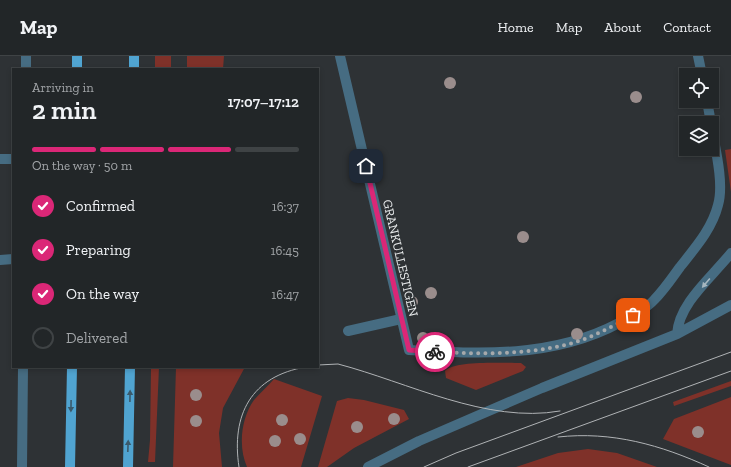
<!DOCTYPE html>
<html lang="en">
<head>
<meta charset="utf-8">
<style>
	body { margin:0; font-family:"Zilla Slab",serif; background:#2a2e30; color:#f1f3f6; height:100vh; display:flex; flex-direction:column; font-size:15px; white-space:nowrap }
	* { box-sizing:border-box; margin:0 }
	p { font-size:13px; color:#a2a5a8 }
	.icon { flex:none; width:22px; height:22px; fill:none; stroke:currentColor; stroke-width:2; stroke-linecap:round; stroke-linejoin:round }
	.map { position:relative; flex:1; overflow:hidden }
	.drawer { position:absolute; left:12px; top:12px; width:307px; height:300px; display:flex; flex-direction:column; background:#222628; border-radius:0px; box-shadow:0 2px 6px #0003,0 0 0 1px #3f4345 }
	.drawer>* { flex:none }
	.controls { position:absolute; left:679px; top:12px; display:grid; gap:8px }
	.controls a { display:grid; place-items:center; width:40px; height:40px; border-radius:0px; background:#222628; box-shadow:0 2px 6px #0003,0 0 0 1px #3f4345; font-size:20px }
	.pin { position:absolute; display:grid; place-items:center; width:34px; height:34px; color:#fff; margin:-17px; border-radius:8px; box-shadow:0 2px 6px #0006 }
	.courier { position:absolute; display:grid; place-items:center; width:40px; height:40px; margin:-20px; border:3px solid #db2777; border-radius:50%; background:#fff; color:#222; box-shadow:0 1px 5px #0007 }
	.summary em { font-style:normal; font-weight:600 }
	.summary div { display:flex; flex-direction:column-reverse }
	.summary { display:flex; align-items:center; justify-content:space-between; height:68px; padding:0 20px }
	h1 { font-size:26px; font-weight:600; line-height:30px }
	.bar { display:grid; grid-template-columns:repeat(4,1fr); gap:6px 4px; align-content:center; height:48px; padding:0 20px }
	.bar i { height:5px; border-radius:3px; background:#3f4345 }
	.bar .selected { background:#db2777 }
	.bar p { grid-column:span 4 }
	ol { padding:0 20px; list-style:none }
	li { display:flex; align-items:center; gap:12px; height:44px }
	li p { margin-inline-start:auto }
	li .icon { padding:4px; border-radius:50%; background:#db2777; color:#fff; stroke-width:4 }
	li:last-child { color:#a2a5a8 }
	li i { width:22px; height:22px; border:2px solid #3f4345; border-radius:50% }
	header { display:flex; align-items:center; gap:24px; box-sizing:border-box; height:56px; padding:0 20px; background:#222628; border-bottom:1px solid #3f4345 }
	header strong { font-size:19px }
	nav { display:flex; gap:22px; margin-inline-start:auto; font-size:14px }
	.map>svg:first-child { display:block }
</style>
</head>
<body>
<header>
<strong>Map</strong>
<nav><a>Home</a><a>Map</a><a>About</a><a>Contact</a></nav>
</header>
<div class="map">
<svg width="731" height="411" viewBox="0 0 731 411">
	<rect width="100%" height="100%" fill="#2e3235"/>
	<path fill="#7f3129" d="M155,0H171V13H155Z
		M187,0H224L223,13H187Z
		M731,93V136L725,94Z
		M521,307L526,311L523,315L476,334L446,322L445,315C454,304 506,307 521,307Z
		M151,311H159L155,406H148L150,384Z
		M176,311H245L223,352L219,377L222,411H173Z
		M274,323L322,340L301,411H247C238,391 241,362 254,344C260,337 268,330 274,323Z
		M731,325V330L674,350L673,346Z
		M731,341V409L663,383L674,363Z
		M348,342L364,344L404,354L409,363L354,392L327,411H318L337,345Z
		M588,393L617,397L657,411H516L558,397Z"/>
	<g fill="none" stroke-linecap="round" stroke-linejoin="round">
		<path stroke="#466c82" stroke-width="10" d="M0,103H13
			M348,275L401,263
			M677,278C679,247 712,221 731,197
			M368,411L419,385L542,332L677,278L731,249"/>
		<path stroke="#466c82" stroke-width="10" d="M340,0L409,294C481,298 553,302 619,267C630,261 645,254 654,244C664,234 672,222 680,211C695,192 712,173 718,149C724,129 716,95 712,74
			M698,0L702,19
			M26,13V1
			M707,45L711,67
			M0,204L13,203
			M22,411L23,311"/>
		<path stroke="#50a4d1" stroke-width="10" d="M77,13V0
			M134,13V0
			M70,411L72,311
			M128,411L130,311"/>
		<path stroke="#b0b3b5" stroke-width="1" d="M318,309L338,308C407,326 487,368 560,355
			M558,381C612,375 661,389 709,411
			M239,411C231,359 251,320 306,311
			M424,411L456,397L731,296
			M468,411L731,315"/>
	</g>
	<g fill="#9a8d8c">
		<circle cx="450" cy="27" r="6"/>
		<circle cx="636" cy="41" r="6"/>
		<circle cx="523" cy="181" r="6"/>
		<circle cx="431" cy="237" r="6"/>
		<circle cx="412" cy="246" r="6"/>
		<circle cx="577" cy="278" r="6"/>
		<circle cx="423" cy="282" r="6"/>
		<circle cx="196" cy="339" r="6"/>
		<circle cx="394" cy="363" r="6"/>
		<circle cx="282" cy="364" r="6"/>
		<circle cx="196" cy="365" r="6"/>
		<circle cx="357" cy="371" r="6"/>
		<circle cx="698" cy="376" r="6"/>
		<circle cx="300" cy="383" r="6"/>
		<circle cx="275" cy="385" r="6"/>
	</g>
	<defs><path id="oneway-solid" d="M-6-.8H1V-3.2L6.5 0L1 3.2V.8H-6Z"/></defs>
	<use fill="#a6b7c0" href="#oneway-solid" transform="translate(706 227) rotate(130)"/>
	<g fill="#3a5a6c">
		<use href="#oneway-solid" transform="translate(130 340) rotate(-89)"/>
		<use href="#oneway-solid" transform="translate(71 350) rotate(91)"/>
		<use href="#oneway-solid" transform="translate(128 390) rotate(-88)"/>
	</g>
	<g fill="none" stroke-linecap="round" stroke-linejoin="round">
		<path stroke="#a6a9ab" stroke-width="4" stroke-dasharray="0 7.2" d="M435,296C480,298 525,299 569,288C592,282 613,270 633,259"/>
		<path stroke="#db2777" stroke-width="5" d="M366,110L409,294L435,296"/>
	</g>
	<g text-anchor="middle" stroke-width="3" stroke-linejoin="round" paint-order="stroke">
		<g font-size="13" fill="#e6e9ea" stroke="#2e3235">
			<text transform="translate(401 202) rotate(77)" y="5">GRANKULLESTIGEN</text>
		</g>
	</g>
</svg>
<div class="controls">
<a><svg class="icon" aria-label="locate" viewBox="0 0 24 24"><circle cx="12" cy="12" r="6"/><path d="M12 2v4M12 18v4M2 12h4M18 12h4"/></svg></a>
<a><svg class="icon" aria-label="layers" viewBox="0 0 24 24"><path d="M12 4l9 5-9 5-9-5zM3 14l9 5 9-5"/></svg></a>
</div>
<div class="pin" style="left:633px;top:259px;background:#ea580c"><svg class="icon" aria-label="bag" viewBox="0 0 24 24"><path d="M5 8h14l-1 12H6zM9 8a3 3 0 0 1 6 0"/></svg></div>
<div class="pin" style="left:366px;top:110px;background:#1f2937"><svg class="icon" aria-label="home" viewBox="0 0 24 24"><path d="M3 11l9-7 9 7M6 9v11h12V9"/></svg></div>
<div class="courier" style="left:435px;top:296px"><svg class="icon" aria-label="bike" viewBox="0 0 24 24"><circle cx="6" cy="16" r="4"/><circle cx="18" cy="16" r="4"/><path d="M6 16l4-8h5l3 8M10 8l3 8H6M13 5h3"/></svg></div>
<section class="drawer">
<div class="summary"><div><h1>2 min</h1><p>Arriving in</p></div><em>17:07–17:12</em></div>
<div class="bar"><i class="selected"></i><i class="selected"></i><i class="selected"></i><i></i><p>On the way · 50 m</p></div>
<ol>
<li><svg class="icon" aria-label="check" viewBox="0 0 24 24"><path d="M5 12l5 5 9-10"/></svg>Confirmed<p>16:37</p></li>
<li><svg class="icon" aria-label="check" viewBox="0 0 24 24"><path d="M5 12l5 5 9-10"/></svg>Preparing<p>16:45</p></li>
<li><svg class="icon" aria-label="check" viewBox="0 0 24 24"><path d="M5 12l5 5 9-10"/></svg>On the way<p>16:47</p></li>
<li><i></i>Delivered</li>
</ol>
</section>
</div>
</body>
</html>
